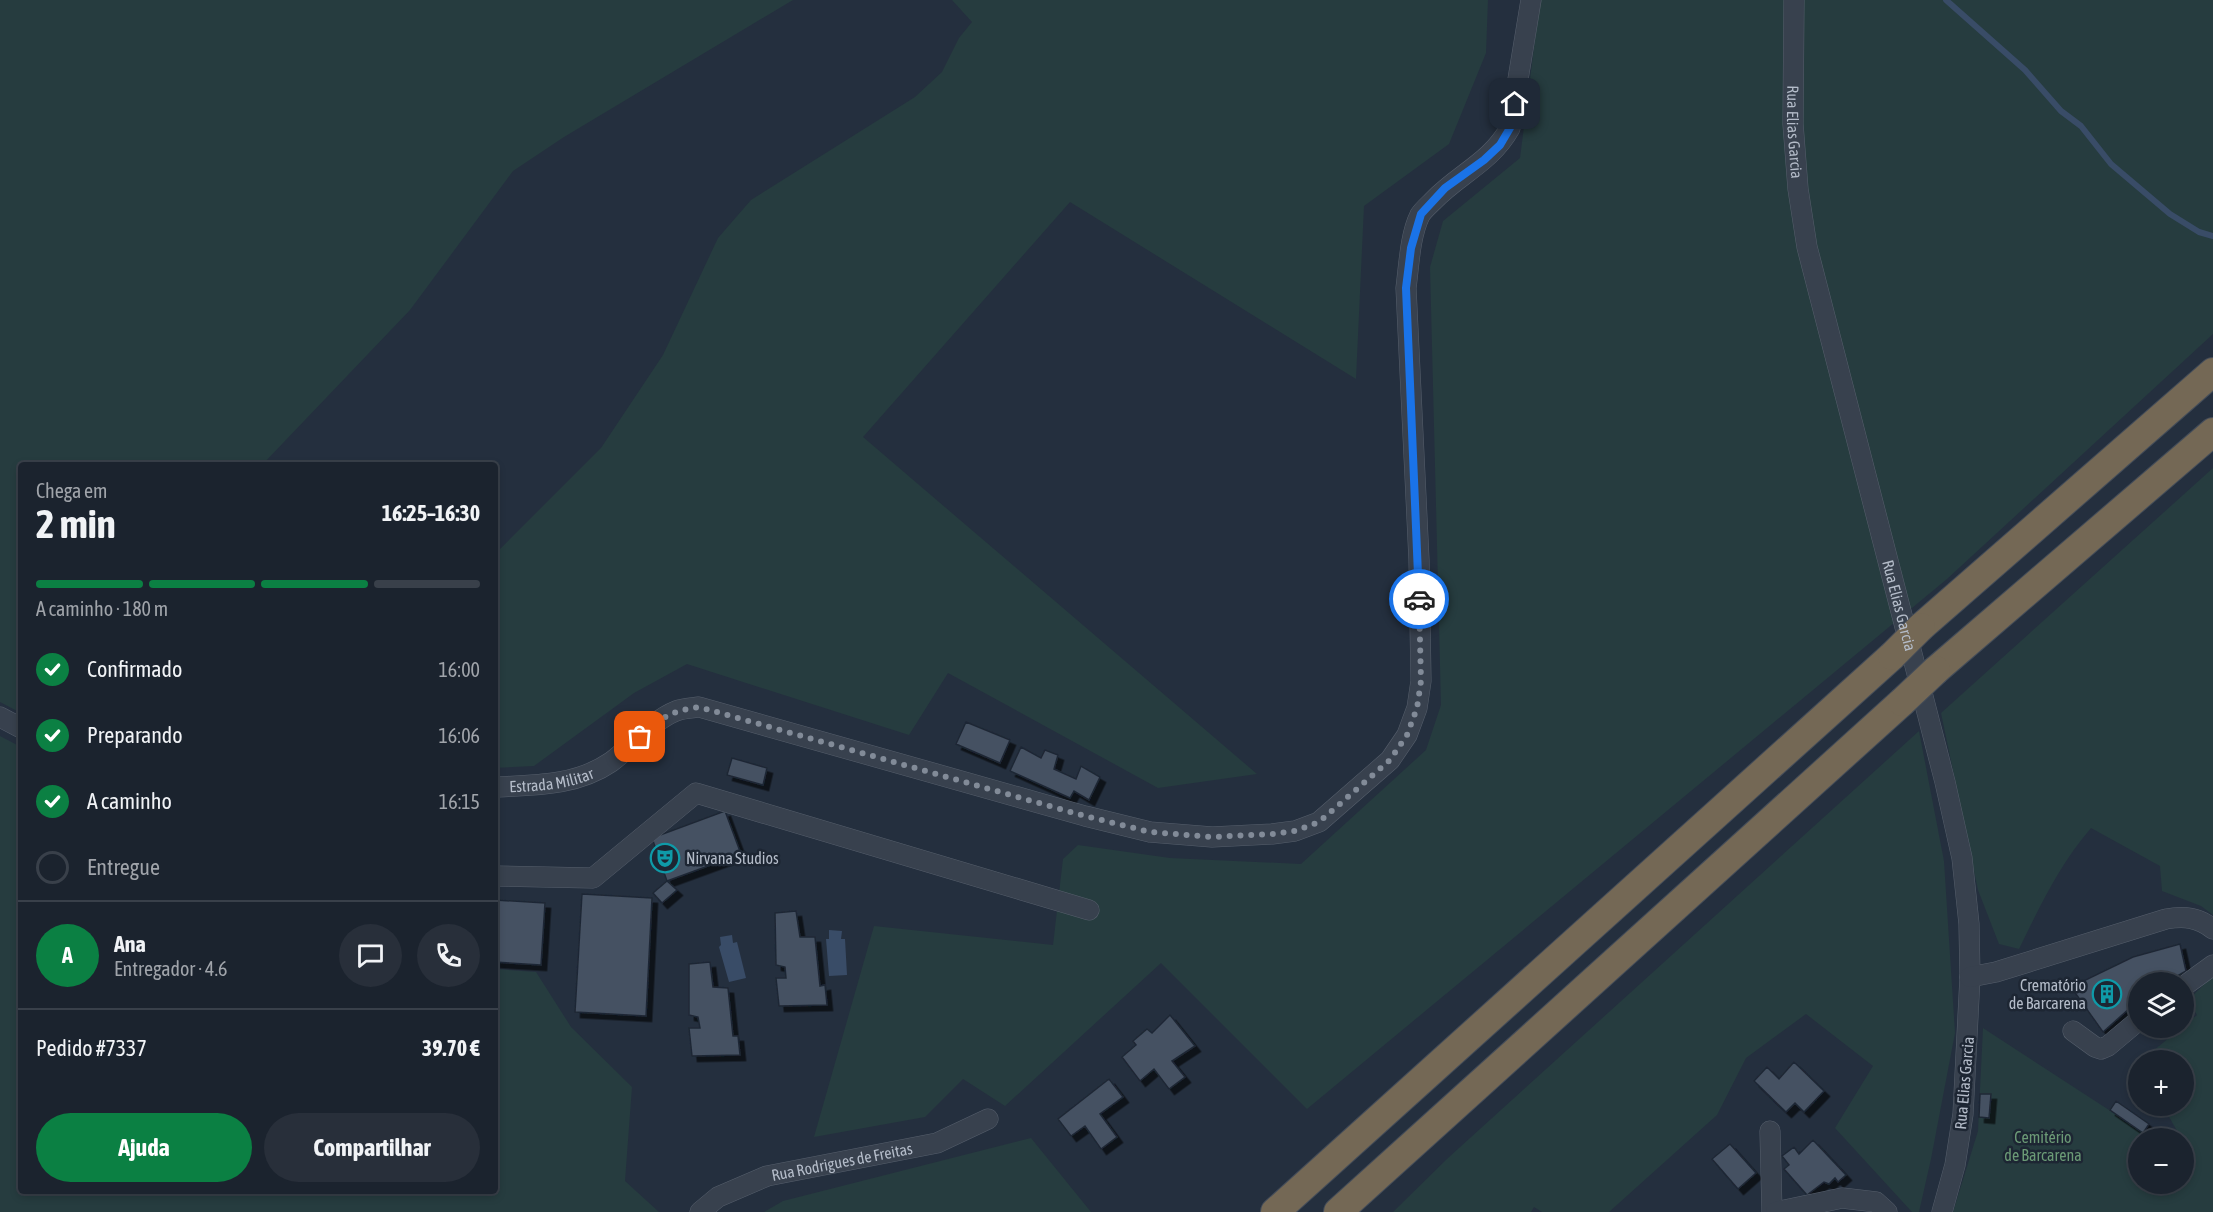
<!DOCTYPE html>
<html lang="pt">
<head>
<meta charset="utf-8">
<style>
	body { margin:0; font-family:"Asap Condensed",sans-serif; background:#282f3a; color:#f1f3f6; height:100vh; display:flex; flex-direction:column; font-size:22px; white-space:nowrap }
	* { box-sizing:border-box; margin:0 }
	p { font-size:20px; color:#a0a4aa }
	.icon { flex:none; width:33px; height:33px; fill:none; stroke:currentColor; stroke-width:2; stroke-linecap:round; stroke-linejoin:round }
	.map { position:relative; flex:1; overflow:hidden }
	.drawer { position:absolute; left:18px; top:462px; width:480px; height:732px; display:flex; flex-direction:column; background:#1b232e; border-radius:6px; box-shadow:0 3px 9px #0003,0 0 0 2px #39404a }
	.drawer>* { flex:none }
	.buttons { position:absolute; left:2128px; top:972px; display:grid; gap:12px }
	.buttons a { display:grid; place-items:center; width:66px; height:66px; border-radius:50%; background:#1b232e; box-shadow:0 3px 9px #0003,0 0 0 2px #39404a; font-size:30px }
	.pin { position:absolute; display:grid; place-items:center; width:51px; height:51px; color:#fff; margin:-26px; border-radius:12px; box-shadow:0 3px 9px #0006 }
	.courier { position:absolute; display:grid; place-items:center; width:60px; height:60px; margin:-30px; border:4px solid #1a73e8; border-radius:50%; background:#fff; color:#222; box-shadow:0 2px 8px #0007 }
	.summary em { font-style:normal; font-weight:700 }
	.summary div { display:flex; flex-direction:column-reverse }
	.summary { display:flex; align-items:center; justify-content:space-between; height:102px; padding:0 18px }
	h1 { font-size:39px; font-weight:700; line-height:45px }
	.bar { display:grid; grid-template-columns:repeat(4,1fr); gap:9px 6px; align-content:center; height:72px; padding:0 18px }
	.bar i { height:8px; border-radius:4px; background:#39404a }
	.bar .active { background:#0b8043 }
	.bar p { grid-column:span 4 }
	.line { display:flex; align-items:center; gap:15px; padding:0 18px; border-top:2px solid #39404a }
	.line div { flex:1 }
	.round { display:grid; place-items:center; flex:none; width:63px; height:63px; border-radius:32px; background:#282f3a }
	ol { padding:0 18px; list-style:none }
	li { display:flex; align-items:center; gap:18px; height:66px }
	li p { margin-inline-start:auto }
	li .icon { padding:6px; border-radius:50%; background:#0b8043; color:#fff; stroke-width:4 }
	li:last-child { color:#a0a4aa }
	li i { width:33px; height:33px; border:3px solid #39404a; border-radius:50% }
	.action { display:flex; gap:12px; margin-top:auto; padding:12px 18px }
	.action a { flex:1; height:69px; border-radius:36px; background:#0b8043; color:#fff; font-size:24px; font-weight:700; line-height:69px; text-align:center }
	.action a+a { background:#282f3a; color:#f1f3f6 }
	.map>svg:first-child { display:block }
</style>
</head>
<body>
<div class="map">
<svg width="2213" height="1212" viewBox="0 0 2213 1212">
	<defs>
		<filter id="shadow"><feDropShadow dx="5.5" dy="5.5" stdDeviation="0" flood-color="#0009"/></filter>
	</defs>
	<rect width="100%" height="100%" fill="#242f3e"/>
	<path fill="#263c3f" d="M0,0H793L564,137L513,171L410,310L262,465H21V713L0,702Z
		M952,0H1488L1486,53L1449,144L1364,206L1356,379L1070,202L863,437L1257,774L1158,788L948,673L909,735L687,664L634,693L534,766L495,768V554L601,448L663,355L718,238L751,200L915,97L942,72L959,38L972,22Z
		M1540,0H2213V334L1947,579L1307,1109L1161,963L1005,1106L963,1079L925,1117L814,1137L874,926L1053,945L1063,859L1078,845L1170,858L1301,864L1426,750L1441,705L1430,267L1443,221L1520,158Z
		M2213,468V915L2201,906L2162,891L2160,866L2091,828C2060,864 2040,906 2019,949L1999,944L1978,890L1941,713Z
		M1919,731L1944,861L1955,1033L1931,1159L1919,1212H1912L1835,1128L1873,1066L1806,1014L1746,1058L1717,1115L1609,1212H1542L1534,1207L1531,1212H1393L1448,1158Z
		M0,736L21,747V1191H495V969L536,972L571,1027L632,1087L625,1181L659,1212H0Z
		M2213,976V1212H1953L1978,1131L1983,1028L2109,1110L2116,1101L2149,1124L2143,1133L2152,1138H2139V1184H2184V1138H2181L2163,1106H2184V1060H2142L2197,1015L2188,1000Z
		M1031,1138L1091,1212H764L783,1201Z"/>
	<path fill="#394c67" d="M829,930L842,931L841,939H845L847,975L829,976L826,939H829Z
		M732,935L733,943L737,942L746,978L729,982L719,947L721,945L720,937Z"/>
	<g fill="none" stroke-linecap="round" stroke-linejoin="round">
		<path stroke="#394c67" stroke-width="6" d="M1946,0L2025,70L2061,111L2081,126L2111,164L2170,214L2199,232L2213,236"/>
	</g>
	<path fill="#455162" stroke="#1f2835" stroke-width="1.5" filter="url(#shadow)" d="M966,722L1010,740L1000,763L956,744Z
		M1021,747L1041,758L1045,750L1058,755L1054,769L1076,779L1081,766L1100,777L1089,800L1074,791L1070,798L1010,771Z
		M732,758L767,768L763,785L727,775Z
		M725,811L741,854L667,881L652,838Z
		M667,881L677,890L662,903L653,893Z
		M582,894L652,898L646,1016L575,1012Z
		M495,900L545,903L541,965L495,962Z
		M796,911L800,937H815L820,986L825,985L827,1005L779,1006L776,978H786L785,967L776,965L775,913Z
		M2180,944L2186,971L2167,982H2139V1000L2103,1032L2071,987L2133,957Z
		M710,962L713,987L728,988L733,1036H738L740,1055L692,1056L689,1028H700L698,1017L689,1015V964Z
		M1170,1015L1195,1046L1172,1061L1185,1077L1169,1089L1154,1069L1140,1081L1122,1057L1136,1045L1133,1041L1147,1029L1152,1033Z
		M1794,1062L1824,1091L1804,1112L1795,1103L1786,1112L1754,1081L1767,1067L1779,1079Z
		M1109,1079L1123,1097L1100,1114L1117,1137L1101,1149L1085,1126L1071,1136L1058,1119Z
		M1980,1094H1991L1989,1118L1979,1117Z
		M2116,1101L2149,1124L2143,1133L2110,1110Z
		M1813,1140L1846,1175L1838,1182L1835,1178L1829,1184L1824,1182L1807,1195L1784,1169L1789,1165L1782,1156L1794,1147L1799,1154Z
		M1730,1144L1756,1173L1738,1189L1712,1159Z"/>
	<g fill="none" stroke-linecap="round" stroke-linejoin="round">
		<g stroke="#565f6c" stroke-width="21">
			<g id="minor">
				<path id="s1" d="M1794,0L1793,124L1798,189L1807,247L1945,782L1962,858L1969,924L1970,977L1963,1114L1955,1165L1942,1212"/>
				<path d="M0,717L21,728"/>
				<path id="s2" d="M495,787C535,785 576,786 611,762C633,746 651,721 676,711C683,708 692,708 699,707L1085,816L1150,832L1212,837L1272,834L1295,831L1319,822L1390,760L1407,735L1417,708L1421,681L1419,560L1406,288C1409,265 1410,235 1420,215C1423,210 1429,205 1433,201C1460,173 1490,163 1510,128L1531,0"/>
				<path d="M495,876L593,878L696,793L1089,910"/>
				<path d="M1970,977L1996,972L2166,919C2184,916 2198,917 2213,929"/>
				<path d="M2184,986L2213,965"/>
				<path d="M2073,1031L2095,1047L2101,1049L2108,1046L2139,1020"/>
				<path d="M1770,1131L1772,1212"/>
				<path id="s3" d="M700,1212L718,1197L767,1176L937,1143L988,1119"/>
				<path d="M1776,1212L1842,1198L1876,1202L1887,1212"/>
			</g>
		</g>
		<g stroke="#434c59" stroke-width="30">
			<path id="highway" d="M1921,627L2213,372
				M1936,670L2213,432
				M1275,1212L1892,656
				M1338,1212L1902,702"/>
		</g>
		<use href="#minor" stroke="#38414e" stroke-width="20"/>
		<use href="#highway" stroke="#746855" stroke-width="28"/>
		<g stroke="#434c59" stroke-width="30" stroke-linecap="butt">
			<path id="highway-bridge" d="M1892,656L1921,627
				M1902,702L1936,670"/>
		</g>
		<use href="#highway-bridge" stroke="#746855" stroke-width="28"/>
	</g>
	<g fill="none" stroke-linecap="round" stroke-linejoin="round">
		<path stroke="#828b98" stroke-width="6" stroke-dasharray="0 10.8" d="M640,737C660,718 671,711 699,707L1085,816L1150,832L1212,837L1272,834L1295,831L1319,822L1341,803L1390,760L1407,735L1417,708L1421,681L1419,599"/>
		<path stroke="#1a73e8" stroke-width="8" d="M1419,599L1406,288L1411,248L1421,214L1445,188L1484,160L1500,145L1510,128L1515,104"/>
	</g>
	<defs>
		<g id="theatre-ring" transform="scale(1.5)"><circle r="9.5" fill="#1d2633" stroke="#0f9aa8" stroke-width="1.5"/><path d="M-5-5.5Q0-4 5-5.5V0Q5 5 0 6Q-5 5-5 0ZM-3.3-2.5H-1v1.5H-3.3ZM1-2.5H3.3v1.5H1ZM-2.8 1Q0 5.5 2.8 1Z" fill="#0f9aa8"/></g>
		<g id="building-ring" transform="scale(1.5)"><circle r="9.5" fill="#1d2633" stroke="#0f9aa8" stroke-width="1.5"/><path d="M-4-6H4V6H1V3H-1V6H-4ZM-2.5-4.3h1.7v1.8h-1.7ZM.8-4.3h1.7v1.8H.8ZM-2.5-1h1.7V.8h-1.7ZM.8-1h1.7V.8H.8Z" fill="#0f9aa8"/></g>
	</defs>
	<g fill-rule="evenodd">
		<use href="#theatre-ring" x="665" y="858"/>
		<use href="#building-ring" x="2107" y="994"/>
	</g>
	<g text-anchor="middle" stroke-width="5" stroke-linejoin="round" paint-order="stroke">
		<g font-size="16" fill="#b4bcc9" stroke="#1d2633">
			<text dy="6" stroke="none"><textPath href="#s1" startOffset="132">Rua Elias Garcia</textPath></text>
			<text dy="6" stroke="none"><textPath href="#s1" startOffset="618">Rua Elias Garcia</textPath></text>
			<text dy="6" stroke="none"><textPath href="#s2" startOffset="57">Estrada Militar</textPath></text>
			<text transform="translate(1964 1083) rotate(-85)" y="6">Rua Elias Garcia</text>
			<text dy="6" stroke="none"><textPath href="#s3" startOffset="153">Rua Rodrigues de Freitas</textPath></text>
		</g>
		<g font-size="16" fill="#b4bcc9" stroke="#1d2633" text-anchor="start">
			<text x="686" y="864">Nirvana Studios</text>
			<text x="2086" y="991" text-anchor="end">Crematório<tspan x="2086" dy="18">de Barcarena</tspan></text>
		</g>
		<g font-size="16" fill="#6b9a76" stroke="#1d2633">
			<text x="2043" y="1143">Cemitério<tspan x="2043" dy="18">de Barcarena</tspan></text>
		</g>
	</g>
</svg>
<div class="buttons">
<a><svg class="icon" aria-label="layers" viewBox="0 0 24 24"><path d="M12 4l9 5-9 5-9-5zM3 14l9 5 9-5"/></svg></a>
<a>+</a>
<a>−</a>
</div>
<div class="pin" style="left:640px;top:737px;background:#ea580c"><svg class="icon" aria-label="bag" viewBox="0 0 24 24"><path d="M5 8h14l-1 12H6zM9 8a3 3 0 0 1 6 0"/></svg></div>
<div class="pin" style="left:1515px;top:104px;background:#1f2937"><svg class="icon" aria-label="home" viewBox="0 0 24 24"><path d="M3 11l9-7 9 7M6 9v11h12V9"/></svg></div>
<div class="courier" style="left:1419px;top:599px"><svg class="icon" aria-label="car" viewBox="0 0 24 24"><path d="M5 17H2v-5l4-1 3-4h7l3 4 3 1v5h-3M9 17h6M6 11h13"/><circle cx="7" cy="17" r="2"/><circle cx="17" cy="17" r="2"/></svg></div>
<section class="drawer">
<div class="summary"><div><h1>2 min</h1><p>Chega em</p></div><em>16:25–16:30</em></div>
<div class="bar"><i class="active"></i><i class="active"></i><i class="active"></i><i></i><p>A caminho · 180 m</p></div>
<ol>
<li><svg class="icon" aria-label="check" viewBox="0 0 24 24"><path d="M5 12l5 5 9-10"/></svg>Confirmado<p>16:00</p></li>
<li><svg class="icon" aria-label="check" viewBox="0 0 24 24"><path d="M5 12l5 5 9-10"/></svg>Preparando<p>16:06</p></li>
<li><svg class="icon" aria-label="check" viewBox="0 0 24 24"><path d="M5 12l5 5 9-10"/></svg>A caminho<p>16:15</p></li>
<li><i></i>Entregue</li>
</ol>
<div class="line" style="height:108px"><b class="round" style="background:#0b8043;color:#fff">A</b><div><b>Ana</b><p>Entregador · 4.6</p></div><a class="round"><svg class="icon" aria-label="chat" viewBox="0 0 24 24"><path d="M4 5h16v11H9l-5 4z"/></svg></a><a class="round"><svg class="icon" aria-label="phone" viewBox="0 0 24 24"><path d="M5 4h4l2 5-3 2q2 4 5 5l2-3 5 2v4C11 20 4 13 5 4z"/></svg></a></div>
<div class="line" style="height:78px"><div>Pedido #7337</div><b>39.70 €</b></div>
<div class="action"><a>Ajuda</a><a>Compartilhar</a></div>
</section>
</div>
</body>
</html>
